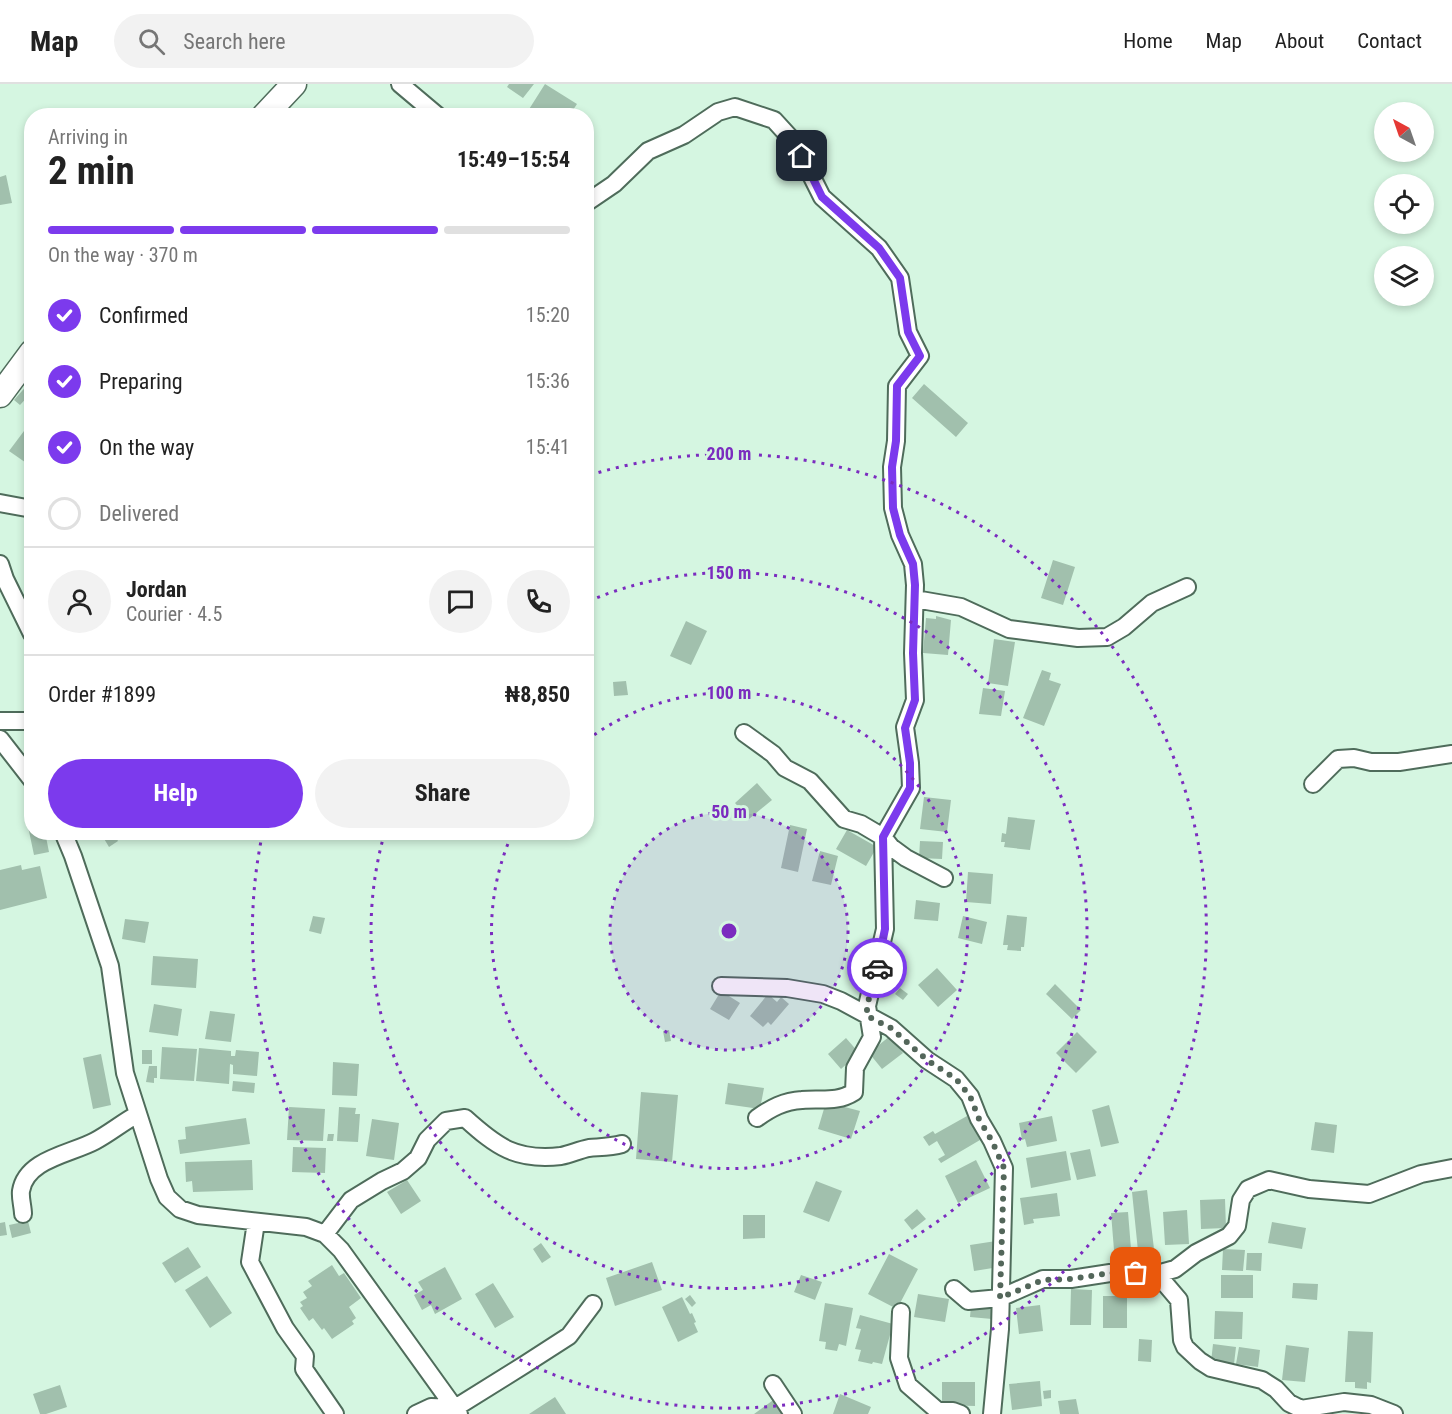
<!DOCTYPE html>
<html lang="en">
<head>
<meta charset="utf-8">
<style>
	body { margin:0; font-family:"Roboto Condensed",sans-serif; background:#f2f2f2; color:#222; height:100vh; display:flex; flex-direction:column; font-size:22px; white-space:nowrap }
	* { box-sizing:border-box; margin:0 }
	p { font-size:20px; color:#767676 }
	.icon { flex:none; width:33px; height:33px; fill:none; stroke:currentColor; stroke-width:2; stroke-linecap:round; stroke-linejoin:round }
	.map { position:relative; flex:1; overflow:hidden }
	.panel { position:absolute; left:24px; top:24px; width:570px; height:732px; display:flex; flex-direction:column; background:#fff; border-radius:24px; box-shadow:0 3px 9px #0003 }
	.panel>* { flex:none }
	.needle { width:39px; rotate:320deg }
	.controls { position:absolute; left:1374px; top:18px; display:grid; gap:12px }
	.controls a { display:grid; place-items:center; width:60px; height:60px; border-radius:50%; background:#fff; box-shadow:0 3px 9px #0003; font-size:30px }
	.pin { position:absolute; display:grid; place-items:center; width:51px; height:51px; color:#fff; margin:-26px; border-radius:12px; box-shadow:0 3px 9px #0006 }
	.courier { position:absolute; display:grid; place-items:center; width:60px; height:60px; margin:-30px; border:4px solid #7c3aed; border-radius:50%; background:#fff; color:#222; box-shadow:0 2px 8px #0007 }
	.summary em { font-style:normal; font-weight:700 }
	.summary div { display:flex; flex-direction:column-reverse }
	.summary { display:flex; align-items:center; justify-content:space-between; height:102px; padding:0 24px }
	h1 { font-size:39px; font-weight:700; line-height:45px }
	.bar { display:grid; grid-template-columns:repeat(4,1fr); gap:9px 6px; align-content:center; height:72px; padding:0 24px }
	.bar i { height:8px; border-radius:4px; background:#e0e0e0 }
	.bar .active { background:#7c3aed }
	.bar p { grid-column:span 4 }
	.line { display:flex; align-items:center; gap:15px; padding:0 24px; border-top:2px solid #e0e0e0 }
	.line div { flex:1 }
	.round { display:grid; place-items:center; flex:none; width:63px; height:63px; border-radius:32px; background:#f2f2f2 }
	ol { padding:0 24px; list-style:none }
	li { display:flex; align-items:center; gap:18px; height:66px }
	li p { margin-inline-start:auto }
	li .icon { padding:6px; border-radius:50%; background:#7c3aed; color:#fff; stroke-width:4 }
	li:last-child { color:#767676 }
	li i { width:33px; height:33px; border:3px solid #e0e0e0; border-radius:50% }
	.primary-button { display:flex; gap:12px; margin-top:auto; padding:12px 24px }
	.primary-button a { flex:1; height:69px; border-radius:36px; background:#7c3aed; color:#fff; font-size:24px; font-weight:700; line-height:69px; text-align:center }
	.primary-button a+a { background:#f2f2f2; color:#222 }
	header { display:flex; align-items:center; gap:36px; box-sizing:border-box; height:84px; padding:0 30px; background:#fff; border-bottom:2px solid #e0e0e0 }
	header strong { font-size:28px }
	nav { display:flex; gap:33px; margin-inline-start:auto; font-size:21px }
	.search { width:420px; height:54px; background:#f2f2f2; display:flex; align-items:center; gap:15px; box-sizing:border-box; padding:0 21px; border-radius:33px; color:#767676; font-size:22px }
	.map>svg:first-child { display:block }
</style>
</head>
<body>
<header>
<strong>Map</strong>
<div class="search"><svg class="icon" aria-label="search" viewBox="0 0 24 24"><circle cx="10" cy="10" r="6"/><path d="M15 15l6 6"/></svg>Search here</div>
<nav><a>Home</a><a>Map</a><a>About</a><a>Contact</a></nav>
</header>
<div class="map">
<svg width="1452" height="1330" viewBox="0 0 1452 1330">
	<rect width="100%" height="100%" fill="#d5f6e1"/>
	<path fill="#a1c0ad" d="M509,0H534L523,14L507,3Z
		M545,0L577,20L569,32H529L526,30Z
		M6,91L12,119L0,121V93Z
		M29,299L32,301V308L20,321L14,316Z
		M924,300L968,339L956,353L912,314Z
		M27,343L32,347V383L9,367Z
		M1053,476L1075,483L1063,521L1041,514Z
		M936,532L951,536L948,571L923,569L926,534L936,535Z
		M686,537L707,547L691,581L670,572Z
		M994,555L1015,558L1008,602L988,599Z
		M1042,586L1051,589L1049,596L1061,600L1044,642L1023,634Z
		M626,597L628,611L614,612L613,598Z
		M983,604L1005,607L1001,632L979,630Z
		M757,699L772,716L749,735L735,719Z
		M924,713L951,716L947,748L920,745Z
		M32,732V748H45L49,768L34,771L26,733Z
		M1008,733L1035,736L1030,766L1004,763L1005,758H1001L1002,749L1006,750Z
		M790,741L807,745L798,788L781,784Z
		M847,746L877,763L866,782L836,765Z
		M100,748H113L118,757L109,763Z
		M920,757L943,758L942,775L919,774Z
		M820,767L838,772L831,801L812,797Z
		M21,781L22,786L40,782L47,814L0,826V786Z
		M968,788L993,790L991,820L966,818Z
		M916,816L940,819L938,837L914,835Z
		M1007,831L1027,833L1024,863H1021V867L1007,866L1008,861H1003Z
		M313,832L325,834L321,850L309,847Z
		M963,832L987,838L982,860L958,854Z
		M125,835L149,838L145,859L122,855Z
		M153,872L198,875L196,904L151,901Z
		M937,884L957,906L938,923L918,901Z
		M1055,900L1081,926L1072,935L1046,910Z
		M900,904L908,910L903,916L895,910Z
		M721,907L740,919L729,936L710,925Z
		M768,910L777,918L781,913L789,920L771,941L768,938L763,943L750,932Z
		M154,920L182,925L178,952L149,948Z
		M210,927L235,930L231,958L205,955Z
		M669,946L671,957L665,958L663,947Z
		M1077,948L1097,968L1076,989L1056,969Z
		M890,952L903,969L882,985L869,969Z
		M846,954L859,969L841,985L828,970Z
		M162,963L197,965L194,997L160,995Z
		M199,964L231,967V972H235L236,966L259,968L257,992L233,990V981L230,980L229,1000L196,997Z
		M142,966H152V980H142Z
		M101,970L111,1021L93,1025L83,974Z
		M333,978L359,980L357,1012L332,1011Z
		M149,982H157V994H154V999L146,998Z
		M233,997L255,999L254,1009L232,1007Z
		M728,999L764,1004L760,1025L725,1020Z
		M641,1008L678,1011L672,1078L636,1075Z
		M826,1018L860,1027L851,1055L818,1045Z
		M1109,1021L1119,1059L1101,1063L1092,1026Z
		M289,1023L325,1025L323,1057L287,1056Z
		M339,1023L356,1024L355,1030H360L358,1058L337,1057Z
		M967,1032L980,1056L941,1079L938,1075L945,1071L937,1057L929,1062L923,1053L933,1047L935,1050Z
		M1052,1032L1057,1057L1027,1063L1025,1055L1022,1056L1019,1039Z
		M246,1034L250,1060L180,1070L178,1056L186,1055L185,1043Z
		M372,1035L399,1039L394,1076L366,1072Z
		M1315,1038L1337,1041L1334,1069L1311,1066Z
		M328,1050H334L333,1057H327Z
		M293,1063L326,1064L325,1089L292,1088Z
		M1090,1065L1096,1092L1077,1096L1070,1069Z
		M1066,1067L1071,1096L1031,1104L1026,1074Z
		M252,1076L253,1106L193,1108L192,1097L186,1098L185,1078Z
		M976,1076L990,1104L958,1119L945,1092Z
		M407,1096L421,1117L401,1130L387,1108Z
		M816,1097L842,1107L829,1138L803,1128Z
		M1147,1106L1154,1165L1138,1167L1132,1108Z
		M1057,1109L1060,1132L1033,1135L1034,1139L1024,1141L1020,1114Z
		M1225,1115L1226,1144L1201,1145L1200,1116Z
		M917,1125L926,1135L912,1146L904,1136Z
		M1187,1126L1189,1160L1165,1161L1163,1128Z
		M1128,1128L1131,1165H1126V1170H1119L1118,1166H1114L1111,1129Z
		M743,1131H765V1154L743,1155Z
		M28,1137L31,1149L12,1154L9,1141Z
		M5,1138L7,1151L0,1152V1139Z
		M1272,1138L1306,1144L1302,1165L1268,1159Z
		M996,1157L999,1183L974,1187L970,1161Z
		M541,1159L551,1173L542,1179L533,1165Z
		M188,1163L201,1183L175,1199L162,1179Z
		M1223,1165L1245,1166L1243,1187L1222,1186Z
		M1247,1169H1262L1261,1187L1246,1186Z
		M889,1170L918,1185L897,1225L868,1210Z
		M652,1178L662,1206L615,1222L606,1194Z
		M332,1181L339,1192L344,1189L361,1214L349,1223L356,1234L352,1237L354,1240L332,1255L324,1244L322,1246L313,1234L309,1237L300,1224L303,1222L300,1218L307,1214L303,1208L312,1202L308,1197Z
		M445,1183L462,1215L435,1230L431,1221L422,1226L414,1211L423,1206L418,1198Z
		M801,1191L822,1198L815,1216L794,1208Z
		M1221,1191H1253V1214H1221Z
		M207,1192L232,1229L210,1244L185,1206Z
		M493,1199L514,1233L495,1244L475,1210Z
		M1293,1199L1318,1200L1317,1216L1292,1214Z
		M1071,1205L1092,1206L1091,1241H1070Z
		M918,1210L949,1215L945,1238L914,1233Z
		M690,1211L696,1219L692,1223L685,1215Z
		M1103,1212H1127V1244H1103Z
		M682,1213L690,1230L692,1229L696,1238L694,1239L698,1248L678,1258L662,1223Z
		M825,1219L853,1224L846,1262L839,1260L837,1267L825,1265L826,1258L819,1257Z
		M1040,1221L1043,1247L1019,1250L1016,1224Z
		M971,1222L992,1223V1235L970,1233Z
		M1215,1227L1243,1228L1242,1255H1214Z
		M860,1231L893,1240L882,1280L873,1278L872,1280L858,1277L861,1266L855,1265L861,1245L856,1244Z
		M1348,1247L1373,1248L1371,1299L1367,1298V1305L1355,1304V1298H1345Z
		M1139,1255L1152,1256L1151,1278L1138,1277Z
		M1213,1260L1236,1263L1234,1280L1211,1278Z
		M1286,1261L1309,1264L1305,1298L1282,1296Z
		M1239,1263L1260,1266L1258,1283L1236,1280Z
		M1040,1297L1042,1322L1012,1326L1009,1300Z
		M942,1298H975V1322L942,1321Z
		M60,1301L67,1323L46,1330H40L33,1310Z
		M1051,1306V1314L1044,1315L1043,1307Z
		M840,1310L871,1323L868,1330H833Z
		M555,1313L566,1330H529Z
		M776,1314L787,1330H754Z
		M1076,1315L1079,1330H1060L1058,1317Z"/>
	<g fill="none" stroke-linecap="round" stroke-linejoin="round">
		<g stroke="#4f6c5b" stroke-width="20">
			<path id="street" d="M400,0L438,32
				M586,119L614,100L648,67L684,51L718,28L735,23L774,36L795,59L822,113L879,164L900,194L908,248L920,272L897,302L896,357L892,383L893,424L900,451L913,480L915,501L913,569L915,616L905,643L910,679L911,704L883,753L885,845L867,922L872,953L855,984L854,1008C837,1019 820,1014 802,1016C784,1017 771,1024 757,1034
				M0,419L32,425
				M0,480L5,495L32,550
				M915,515L961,523L1009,545L1078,554L1107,553L1124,543L1152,519L1187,503
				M0,637H32
				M744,649L773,670L785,684L810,697L844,735L861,740L883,753L891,763L906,774L944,794
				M0,655L32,696
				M1313,700L1338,675L1354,674L1371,678H1399L1452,670
				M63,748L73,772L110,882L125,989L159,1095L167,1113L180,1125L198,1131L306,1143L325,1150L341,1166L459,1330
				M721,902L787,904L823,910L841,917L891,944L927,976L956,995L970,1012L979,1035L992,1057L1004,1084L1000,1245L992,1330
				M23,1130C23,1123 20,1114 21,1107C26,1075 71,1070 95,1057C110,1049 123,1038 138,1030
				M256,1138L250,1178L285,1244L305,1272L304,1285L335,1330
				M325,1150L351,1116L382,1097L403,1087L418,1074L427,1056L446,1037L465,1034C497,1063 516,1077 561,1072C571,1070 579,1066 589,1064C600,1063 611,1063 622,1060
				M1157,1190L1179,1216L1182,1256L1185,1263L1200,1277L1211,1284L1262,1296L1276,1305L1289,1319L1301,1325L1344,1318L1371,1321L1394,1330
				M954,1205L968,1217L1000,1214L1043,1195H1071L1110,1189L1157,1190L1175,1185L1196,1169L1229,1152L1237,1142L1241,1116L1248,1105L1269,1096L1309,1105L1369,1110L1421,1090L1452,1084
				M901,1228L899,1274L908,1301L938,1327H953L961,1330
				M773,1300L793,1330
				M416,1330L431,1323L455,1324L524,1281L569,1252L593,1220"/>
		</g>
		<g stroke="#4f6c5b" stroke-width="27">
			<path id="secondary" d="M264,32L294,0
				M0,311L32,268"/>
		</g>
		<use href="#street" stroke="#fff" stroke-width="16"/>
		<use href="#secondary" stroke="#fff" stroke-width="24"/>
	</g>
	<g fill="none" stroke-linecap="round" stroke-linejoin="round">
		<path stroke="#53665a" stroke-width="6" stroke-dasharray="0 10.8" d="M877,884L867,922V932L891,944L927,976L956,995L970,1012L979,1035L992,1057L1004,1084L1000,1214L1043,1196L1071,1195L1110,1189H1136"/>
		<path stroke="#7c3aed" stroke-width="8" d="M802,72L822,113L879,164L900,194L908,248L920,272L897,302L896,357L892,383L893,424L900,451L913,480L915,501L913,569L915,616L905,644L910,679V704L883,753L885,845L877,884"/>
	</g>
	<circle cx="729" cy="847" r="119" fill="#7b2cbf" fill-opacity=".12"/>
	<g fill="none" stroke="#7b2cbf" stroke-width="3" stroke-dasharray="3 6">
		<circle cx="729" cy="847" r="119"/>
		<path d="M587 656A238 238 0 1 1 512 750"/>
		<path d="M589 517A358 358 0 1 1 384 751"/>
		<path d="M590 391A477 477 0 1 1 262 752"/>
	</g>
	<circle cx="729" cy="847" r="9" fill="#7b2cbf" stroke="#d5f6e1" stroke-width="3"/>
	<g font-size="18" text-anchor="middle" font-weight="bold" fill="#7b2cbf" stroke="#d5f6e1" stroke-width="6" stroke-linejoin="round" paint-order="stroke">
		<text x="729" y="376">200 m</text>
		<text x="729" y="495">150 m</text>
		<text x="729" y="615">100 m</text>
		<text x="729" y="734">50 m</text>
	</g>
</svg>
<div class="controls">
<a><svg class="needle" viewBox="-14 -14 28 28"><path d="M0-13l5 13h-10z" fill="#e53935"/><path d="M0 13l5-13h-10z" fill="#767676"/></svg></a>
<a><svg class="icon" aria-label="locate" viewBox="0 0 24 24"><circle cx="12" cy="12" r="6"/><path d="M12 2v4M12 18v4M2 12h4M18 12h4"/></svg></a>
<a><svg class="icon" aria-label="layers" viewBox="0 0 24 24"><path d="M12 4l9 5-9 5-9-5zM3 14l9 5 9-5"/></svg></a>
</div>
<div class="pin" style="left:1136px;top:1189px;background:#ea580c"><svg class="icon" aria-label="bag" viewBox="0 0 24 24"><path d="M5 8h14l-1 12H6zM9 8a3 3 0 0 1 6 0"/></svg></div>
<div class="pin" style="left:802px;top:72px;background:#1f2937"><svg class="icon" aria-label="home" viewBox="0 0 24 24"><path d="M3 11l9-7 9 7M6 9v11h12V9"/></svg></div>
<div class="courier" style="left:877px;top:884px"><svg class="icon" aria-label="car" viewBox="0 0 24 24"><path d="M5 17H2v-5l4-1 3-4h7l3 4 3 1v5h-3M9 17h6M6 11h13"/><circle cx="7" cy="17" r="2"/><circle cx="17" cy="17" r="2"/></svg></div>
<section class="panel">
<div class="summary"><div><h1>2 min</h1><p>Arriving in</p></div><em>15:49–15:54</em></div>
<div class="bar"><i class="active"></i><i class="active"></i><i class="active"></i><i></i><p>On the way · 370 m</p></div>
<ol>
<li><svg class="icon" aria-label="check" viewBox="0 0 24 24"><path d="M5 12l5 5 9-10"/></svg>Confirmed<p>15:20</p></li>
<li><svg class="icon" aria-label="check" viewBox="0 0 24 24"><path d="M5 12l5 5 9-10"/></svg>Preparing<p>15:36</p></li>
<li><svg class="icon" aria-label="check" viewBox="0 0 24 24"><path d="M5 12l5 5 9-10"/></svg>On the way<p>15:41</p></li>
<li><i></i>Delivered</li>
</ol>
<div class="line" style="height:108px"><a class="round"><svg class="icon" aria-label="person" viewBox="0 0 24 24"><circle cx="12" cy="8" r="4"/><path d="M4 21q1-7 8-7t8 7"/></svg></a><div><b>Jordan</b><p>Courier · 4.5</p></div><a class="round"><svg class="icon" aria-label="chat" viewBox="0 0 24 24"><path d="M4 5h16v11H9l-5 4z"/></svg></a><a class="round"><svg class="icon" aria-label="phone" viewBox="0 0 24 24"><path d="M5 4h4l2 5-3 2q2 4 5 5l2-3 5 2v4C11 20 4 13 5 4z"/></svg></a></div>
<div class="line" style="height:78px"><div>Order #1899</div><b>₦8,850</b></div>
<div class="primary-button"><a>Help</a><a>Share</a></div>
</section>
</div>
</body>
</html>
